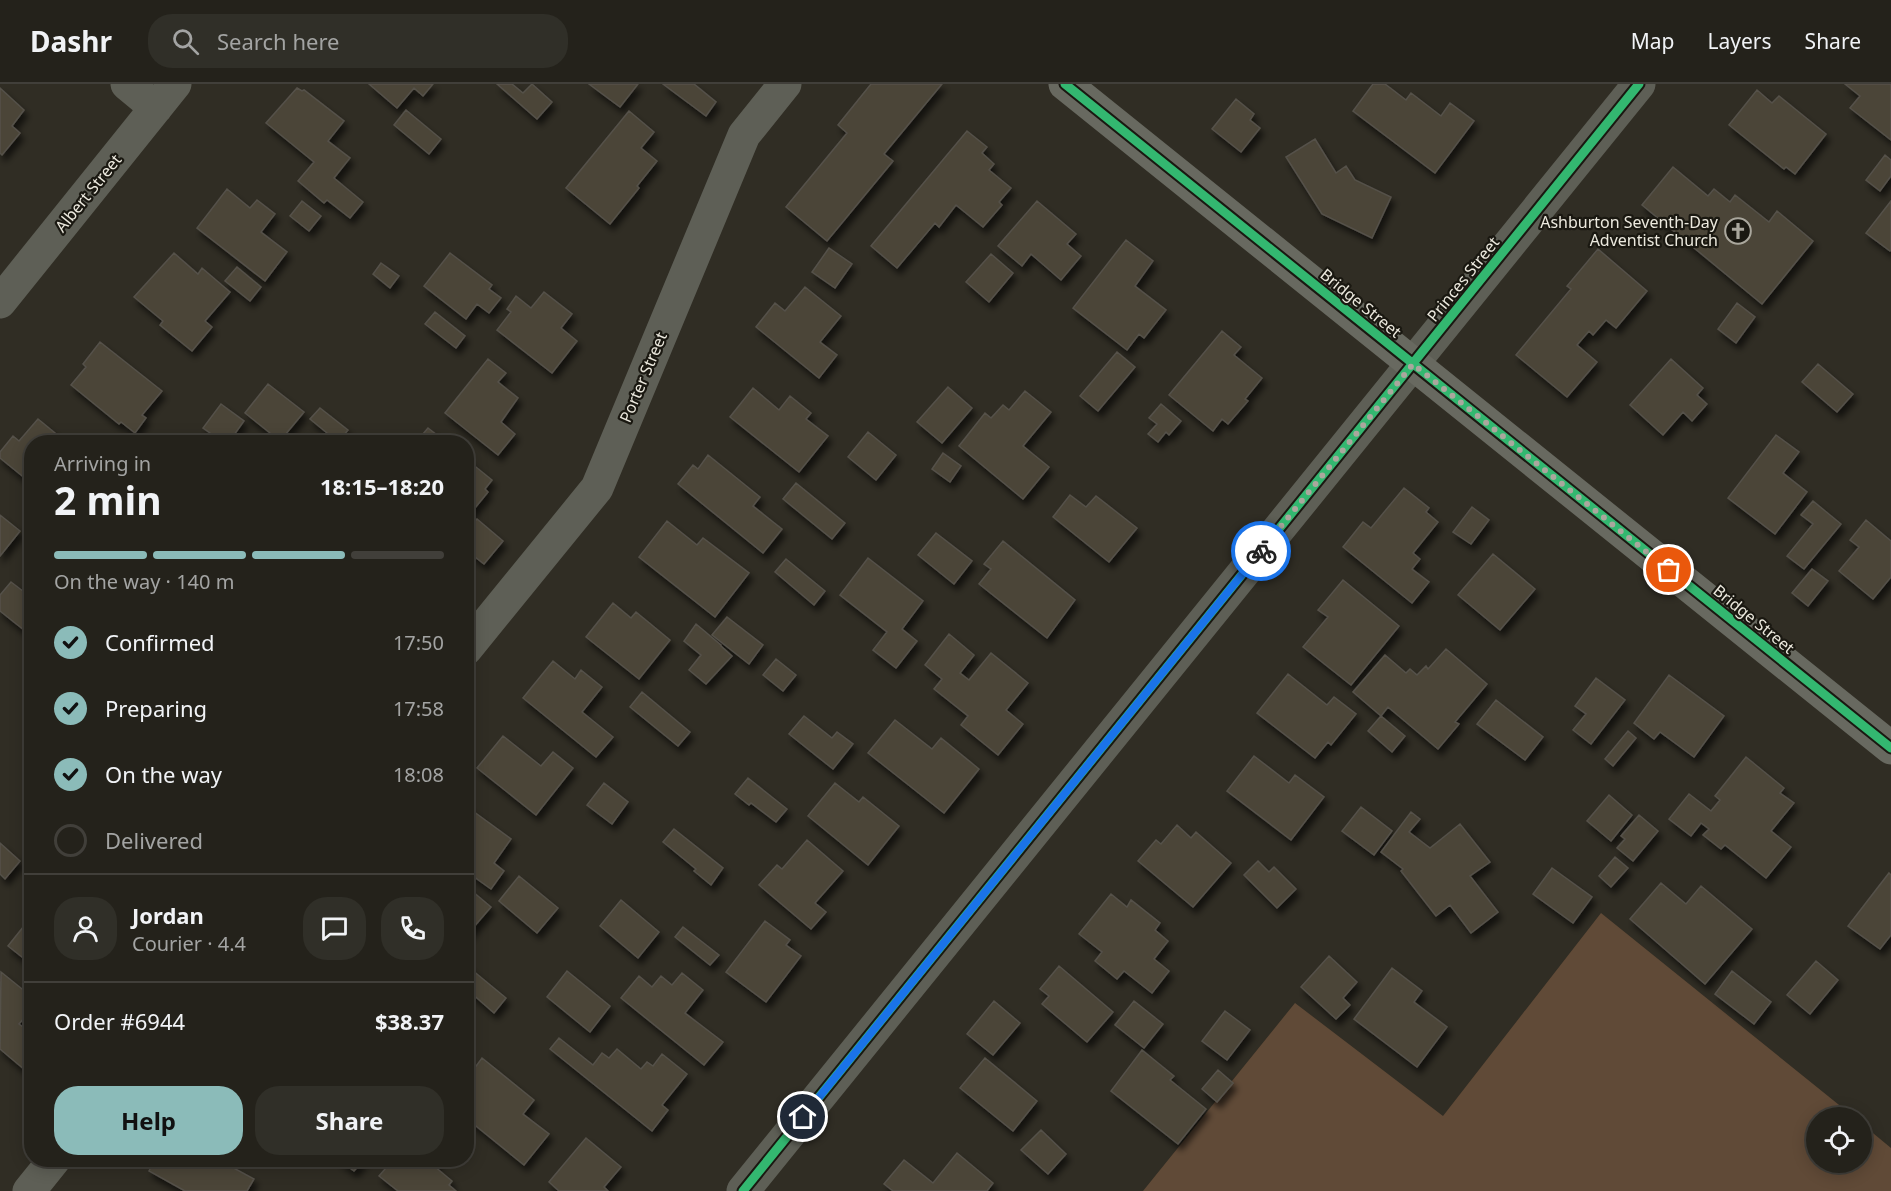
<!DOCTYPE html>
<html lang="en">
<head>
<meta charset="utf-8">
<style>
	body { margin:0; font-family:"Noto Sans",sans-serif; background:#302f28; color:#f1f3f6; height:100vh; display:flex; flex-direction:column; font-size:22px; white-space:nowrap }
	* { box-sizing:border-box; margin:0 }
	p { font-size:20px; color:#a3a4a3 }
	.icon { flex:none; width:33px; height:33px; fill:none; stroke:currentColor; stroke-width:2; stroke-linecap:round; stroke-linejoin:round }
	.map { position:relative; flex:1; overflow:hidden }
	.side { position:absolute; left:24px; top:351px; width:450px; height:732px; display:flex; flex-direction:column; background:#24221b; border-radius:24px; box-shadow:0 3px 15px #0003,0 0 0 2px #413f3a }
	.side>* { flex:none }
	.fabs { position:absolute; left:1806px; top:1023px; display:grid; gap:12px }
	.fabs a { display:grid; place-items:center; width:66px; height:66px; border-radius:50%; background:#24221b; box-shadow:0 3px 15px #0003,0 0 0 2px #413f3a; font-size:30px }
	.pin { position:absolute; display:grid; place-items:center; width:51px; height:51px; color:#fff; margin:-26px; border:3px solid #fff; border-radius:50%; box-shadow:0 2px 6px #0007 }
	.courier { position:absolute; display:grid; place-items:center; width:60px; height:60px; margin:-30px; border:4px solid #1a73e8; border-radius:50%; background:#fff; color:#222; box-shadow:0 2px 8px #0007 }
	.overview em { font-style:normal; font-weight:700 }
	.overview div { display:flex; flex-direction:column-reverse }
	.overview { display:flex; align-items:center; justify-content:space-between; height:102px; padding:0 30px }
	h1 { font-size:39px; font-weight:700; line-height:45px }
	.bar { display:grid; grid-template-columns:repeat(4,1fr); gap:9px 6px; align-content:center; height:72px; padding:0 30px }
	.bar i { height:8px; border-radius:4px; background:#413f3a }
	.bar .active { background:#8bbbb9 }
	.bar p { grid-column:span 4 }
	.line { display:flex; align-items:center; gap:15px; padding:0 30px; border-top:2px solid #413f3a }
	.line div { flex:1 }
	.round { display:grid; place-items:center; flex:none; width:63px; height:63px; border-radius:24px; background:#302f28 }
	ol { padding:0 30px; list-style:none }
	li { display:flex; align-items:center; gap:18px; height:66px }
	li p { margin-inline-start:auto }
	li .icon { padding:6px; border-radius:50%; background:#8bbbb9; color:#111; stroke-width:4 }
	li:last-child { color:#a3a4a3 }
	li i { width:33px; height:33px; border:3px solid #413f3a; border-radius:50% }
	.primary-button { display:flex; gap:12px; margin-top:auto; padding:12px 30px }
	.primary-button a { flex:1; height:69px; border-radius:24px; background:#8bbbb9; color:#111; font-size:24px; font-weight:700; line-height:69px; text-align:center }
	.primary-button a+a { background:#302f28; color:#f1f3f6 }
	header { display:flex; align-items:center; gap:36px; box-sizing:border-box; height:84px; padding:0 30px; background:#24221b; border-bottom:2px solid #413f3a }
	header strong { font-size:28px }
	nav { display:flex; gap:33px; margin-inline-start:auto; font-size:21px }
	.search { width:420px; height:54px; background:#302f28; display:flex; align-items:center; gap:15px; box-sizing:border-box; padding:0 21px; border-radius:24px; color:#a3a4a3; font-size:22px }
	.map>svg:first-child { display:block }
</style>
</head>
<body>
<header>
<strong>Dashr</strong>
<div class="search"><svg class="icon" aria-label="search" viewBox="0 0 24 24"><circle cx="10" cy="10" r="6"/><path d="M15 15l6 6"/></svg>Search here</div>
<nav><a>Map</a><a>Layers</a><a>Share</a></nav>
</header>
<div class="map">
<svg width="1891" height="1107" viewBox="0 0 1891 1107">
	<defs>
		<filter id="shadow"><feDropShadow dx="3.5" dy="6" stdDeviation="3" flood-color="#0009"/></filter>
	</defs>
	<rect width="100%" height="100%" fill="#302d24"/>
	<path fill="#604a37" d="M1601,829L1854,1033L1816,1034V1078H1862V1040L1891,1064V1107H1143L1295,919L1443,1032Z"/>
	<path fill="#4b4538" stroke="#55514a" stroke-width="1.5" filter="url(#shadow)" d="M369,0H433L423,12L414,4L397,24Z
		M497,0H512L523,9L532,0L552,18L537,35Z
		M589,0H638L620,23Z
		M663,0H694L716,18L706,32Z
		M871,0H942L884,70L893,77L827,157L786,123L847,49L838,41Z
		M1373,0H1385L1406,16L1411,9L1441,32L1450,19L1474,37L1435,89L1353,27Z
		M1845,0H1891V56L1850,24L1860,12Z
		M0,4L24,26L12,42L20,49L2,71L0,69Z
		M297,4L302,7L304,6L344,37L328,57L350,74L334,94L363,118L350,134L327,116L324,119L298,97L314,78L266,39Z
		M1757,6L1772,19L1779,12L1826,50L1795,90L1786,83L1784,85L1729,41Z
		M1236,15L1254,30L1250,36L1260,44L1241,68L1212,45Z
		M406,26L441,55L429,70L394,41Z
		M629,27L654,48L641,64L657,77L637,102L639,104L610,140L566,104Z
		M967,47L987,63L982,69L994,80L989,86L1011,104L999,118L1002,121L983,143L956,121L939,143L935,139L897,184L871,162Z
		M1315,55L1336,89L1346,82L1355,96L1391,113L1372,154L1322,130L1286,73Z
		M1885,71L1891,76V92L1880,107L1866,96Z
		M1673,83L1708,112L1714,105L1730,118L1735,111L1769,138L1777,127L1813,157L1762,220L1642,121Z
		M1673,83L1708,112L1714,105L1730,118L1735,111L1769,138L1777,127L1813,157L1762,220L1642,121Z
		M227,105L250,124L257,116L275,130L261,148L287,168L265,197L197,144Z
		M302,117L321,132L309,147L290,132Z
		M1037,117L1076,150L1067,160L1081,172L1061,196L1031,170L1022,182L998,162Z
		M1891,117V166L1890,167L1866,149Z
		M1126,156L1153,177L1135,202L1166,226L1144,254L1139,250L1127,266L1073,224Z
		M829,164L852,180L835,204L812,188Z
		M1598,165L1647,207L1616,244L1606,236L1593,251L1589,247L1577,261L1597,278L1567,313L1516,271L1571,205L1567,202Z
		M174,169L198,190L202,184L230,208L205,237L212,243L192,267L160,241L163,237L134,213Z
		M450,169L492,201L489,205L501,214L489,229L477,220L466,235L424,202Z
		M991,170L1013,189L989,218L966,198Z
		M381,179L399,192L390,204L373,190Z
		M237,183L261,203L250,217L225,197Z
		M805,203L841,232L820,258L837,271L819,294L756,243L775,219L785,227Z
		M544,208L572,230L561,244L577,257L552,289L497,246L511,228L507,225L516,212L531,224Z
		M1737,219L1755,233L1736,259L1718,245Z
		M435,228L465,252L456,264L425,240Z
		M1222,247L1241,263L1234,271L1262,294L1245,315L1248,317L1228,340L1222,335L1213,347L1169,311Z
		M100,258L162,307L142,331L146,334L135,349L121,338L119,340L71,301L86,283L83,280Z
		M1117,268L1135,283L1098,327L1080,312Z
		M488,275L506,289L498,298L518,314L501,338L515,350L498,371L445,329Z
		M1671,275L1703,304L1697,311L1707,320L1692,337L1683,328L1663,351L1630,321Z
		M1818,280L1853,310L1837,328L1802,298Z
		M268,300L304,328L280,357L245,329Z
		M948,303L972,324L942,359L917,338Z
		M753,304L779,326L790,312L811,329L806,335L828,352L799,388L730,333Z
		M1025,307L1051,328L1023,362L1049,383L1023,415L959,362L985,329L991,334L1003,321L1009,326Z
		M221,320L244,337L229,358H223L203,344Z
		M1161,320L1181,337L1169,351L1166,348L1158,358L1148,350L1157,340L1149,334Z
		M320,324L348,346L338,358L310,335Z
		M38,335L66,358H32V400L0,374V368L13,352L19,357Z
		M428,344L446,358H416Z
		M868,348L896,371L876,396L848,373Z
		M1776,351L1799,368L1783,389L1807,408L1775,450L1728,414Z
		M943,369L961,382L950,398L932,385Z
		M708,371L760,413L753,422L782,445L763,469L678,400L693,381L698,385Z
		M466,375L492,396L485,405L488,408L466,435Z
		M796,399L845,439L832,455L783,415Z
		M1404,404L1429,424L1426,428L1438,438L1413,469L1420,475L1412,485L1429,498L1412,519L1343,463L1363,438L1371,444Z
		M1070,411L1086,423L1096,412L1137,444L1109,478L1053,433Z
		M1813,417L1841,440L1804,485L1787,472L1813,440L1801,431Z
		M1472,423L1489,436L1471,460L1453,448Z
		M0,431L20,447L0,472Z
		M477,435L503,457L484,480L466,466V447Z
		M1866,436L1891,457V493L1873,515L1839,487L1859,463L1850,456Z
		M667,437L697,461L703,454L749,489L715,533L639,473Z
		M936,449L972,477L954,500L918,471Z
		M1003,457L1075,516L1047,554L979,500L991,485L984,480Z
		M1493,470L1535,505L1500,546L1458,511Z
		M868,474L923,517L902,545L917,557L896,584L873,566L887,548L840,511Z
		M786,475L825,507L814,521L775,488Z
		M1812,485L1828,497L1808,522L1792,509Z
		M1343,496L1399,542L1351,601L1303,563L1328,533L1318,526Z
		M11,498L32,514V547L29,550L0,527V511Z
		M613,519L631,534L636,528L670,556L639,595L586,553Z
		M727,533L763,561L749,580L712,551Z
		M696,540L721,561V562L732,572L706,600L689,586L701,571L684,557Z
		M949,550L974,571L960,589L969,596L991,569L1028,599L1006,626L1023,640L998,671L961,641L968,632L934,605L942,595L925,581Z
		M1446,565L1487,600L1455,638L1459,640L1438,665L1388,623L1381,632L1353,608L1385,571L1406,589L1410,585L1417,591L1426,582L1428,585Z
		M776,575L796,591L783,607L763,591Z
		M553,577L575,595L581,586L602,603L582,628L613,653L596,673L523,614Z
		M1288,590L1327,621L1334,613L1356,630L1331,661L1328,658L1315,674L1257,629Z
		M1669,591L1724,632L1694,673L1660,648L1654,655L1634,639Z
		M1596,594L1625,616L1591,660L1573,646L1586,630L1575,622Z
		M642,608L690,648L678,662L630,623Z
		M1496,616L1543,653L1525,676L1477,640Z
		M804,632L832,654L837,648L853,660L833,685L789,650Z
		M1381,632L1405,652L1392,668L1368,647Z
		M895,636L932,665L941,654L979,685L944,729L868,669Z
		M1628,647L1636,654L1613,682L1605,675Z
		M503,652L541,682L553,668L573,684L536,731L477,684Z
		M1254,672L1289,699L1295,691L1324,713L1291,756L1227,707Z
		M1746,673L1784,704L1780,709L1794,719L1771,747L1791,763L1766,794L1725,761L1721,765L1703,751L1709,745L1701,739L1691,752L1669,735L1689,710L1711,727L1720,716L1715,712Z
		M748,694L787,725L776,738L751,719L749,721L735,710Z
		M604,699L628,718L612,740L587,721Z
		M835,699L859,718L863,713L899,742L868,781L808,732Z
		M1609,711L1632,731L1611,757L1587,737Z
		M466,722L511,755L494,779L504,787L491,805L466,787Z
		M1361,723L1392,747L1374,771L1342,747Z
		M1411,728L1420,735L1409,748L1430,764L1460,740L1490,778L1470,792L1498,828L1471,849L1450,821L1436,832L1401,787L1403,785L1381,768Z
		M1639,731L1658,747L1633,777L1617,764L1625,755L1621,752Z
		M1177,741L1191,754L1196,748L1231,779L1193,823L1138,777L1156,756L1161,760Z
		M674,745L723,784L711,801L694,787L696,785L663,758Z
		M807,756L843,787L815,819L826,828L811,845L759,801L777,781L782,785Z
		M0,759L20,777L5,795L0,790Z
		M1615,773L1628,784L1611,803L1599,792Z
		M1258,777L1269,788L1274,783L1296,805L1277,824L1244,791Z
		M1552,784L1592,813L1573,839L1533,810Z
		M1889,789L1891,791V851L1880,865L1848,842Z
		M519,792L558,824L537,849L499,817Z
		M1661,799L1686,820L1701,802L1752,845L1705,900L1630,835Z
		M466,802L491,823L466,852Z
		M1111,810L1127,823L1131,816L1160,839L1155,846L1168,857L1154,875L1169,887L1152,909L1124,887L1117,895L1095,877L1102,868L1079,850Z
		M621,816L659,848L638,874L600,842Z
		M32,832V881L8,862Z
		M765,837L790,856L786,861L801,872L766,918L726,888Z
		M683,843L719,871L710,881L675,853Z
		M1329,872L1357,898L1343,914L1350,921L1336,935L1301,903Z
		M1816,877L1838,896L1810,930L1787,911Z
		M466,881L506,914L494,929L470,908L466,912Z
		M1059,882L1113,928L1087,958L1042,920L1049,912L1040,905Z
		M1392,884L1422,907L1414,918L1447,943L1417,983L1354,935Z
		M567,887L610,922L590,948L547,913Z
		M1732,887L1771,918L1754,940L1715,910Z
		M1,888L32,913V925L19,940L32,950V992L0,965Z
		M682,889L703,906L685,929L723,958L704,981L621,914L639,892L652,903L661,892L672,901Z
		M994,917L1020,939L993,971L967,950Z
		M1134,917L1163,940L1144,964L1115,941Z
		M1225,927L1250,946L1227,976L1202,957Z
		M559,954L593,981L602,969L609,974L617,965L641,985L647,978L653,982L662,970L687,990L662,1021L668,1026L652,1047L550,965Z
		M1142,966L1174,992L1170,996L1206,1025L1178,1060L1111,1007Z
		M482,974L534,1016L523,1030L549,1050L524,1081L466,1034V992L468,993Z
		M985,974L1037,1017L1013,1047L960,1004Z
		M1218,986L1233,999L1217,1018L1202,1005Z
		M1041,1046L1066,1070L1048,1090L1021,1066Z
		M586,1054L621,1083L604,1103L608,1107H559L549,1098Z
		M957,1069L993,1099L987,1107H893L884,1100L904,1076L933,1099Z
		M155,1076H219L254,1095L247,1107H185L149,1087Z
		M339,1076H364L354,1087Z
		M393,1076H439L434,1082L452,1097L449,1101L456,1107H398L379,1092Z"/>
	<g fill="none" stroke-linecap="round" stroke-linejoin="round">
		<path stroke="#5e5f56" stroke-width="33" d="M127,0L156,24
			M0,218L175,0
			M466,565L597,404L744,51L785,0
			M29,1107L54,1076
			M743,1107L1639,0"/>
		<path stroke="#686960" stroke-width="33" d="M1065,0L1891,664"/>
		<g stroke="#1a1811" stroke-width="13">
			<path id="cycleway" d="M1065,0L1891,664
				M743,1107L1639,0"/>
		</g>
		<use href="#cycleway" stroke="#33b770" stroke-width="9"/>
	</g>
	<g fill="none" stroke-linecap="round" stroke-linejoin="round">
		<path stroke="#aaa79d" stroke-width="6" stroke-dasharray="0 10.8" d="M1261,467L1413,280L1669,486"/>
		<path stroke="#1a73e8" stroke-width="8" d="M803,1033L1261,467"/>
	</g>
	<defs>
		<g id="church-ring" transform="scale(1.35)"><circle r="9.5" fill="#1a1811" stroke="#aaa79d" stroke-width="1.5"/><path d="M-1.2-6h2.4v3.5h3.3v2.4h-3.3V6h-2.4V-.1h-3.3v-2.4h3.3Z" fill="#aaa79d"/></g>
	</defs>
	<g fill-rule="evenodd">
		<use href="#church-ring" x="1738" y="147"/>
	</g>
	<g text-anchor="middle" stroke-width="4.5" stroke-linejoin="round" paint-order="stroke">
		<g font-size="16" fill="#ece9de" stroke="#1a1811">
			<text transform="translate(88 109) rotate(-51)" y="6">Albert Street</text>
			<text transform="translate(1463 195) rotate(-51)" y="6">Princes Street</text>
			<text transform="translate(1361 219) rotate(39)" y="6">Bridge Street</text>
			<text transform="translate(643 293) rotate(-67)" y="6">Porter Street</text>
			<text transform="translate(1754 535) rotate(39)" y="6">Bridge Street</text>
		</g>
		<g font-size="16" fill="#ece9de" stroke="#1a1811" text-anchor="end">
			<text x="1718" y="144">Ashburton Seventh-Day<tspan x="1718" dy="18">Adventist Church</tspan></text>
		</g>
	</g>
</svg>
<div class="fabs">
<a><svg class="icon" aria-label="locate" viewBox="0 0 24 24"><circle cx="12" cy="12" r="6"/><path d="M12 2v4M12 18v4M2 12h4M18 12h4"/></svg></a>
</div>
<div class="pin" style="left:1669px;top:486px;background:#ea580c"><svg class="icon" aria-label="bag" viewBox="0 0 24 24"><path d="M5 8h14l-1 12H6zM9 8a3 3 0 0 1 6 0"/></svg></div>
<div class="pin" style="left:803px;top:1033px;background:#1f2937"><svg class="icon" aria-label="home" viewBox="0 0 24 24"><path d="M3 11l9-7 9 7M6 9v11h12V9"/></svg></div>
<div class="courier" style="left:1261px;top:467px"><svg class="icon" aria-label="bike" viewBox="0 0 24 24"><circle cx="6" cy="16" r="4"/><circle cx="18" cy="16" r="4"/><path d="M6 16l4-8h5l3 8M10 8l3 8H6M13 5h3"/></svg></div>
<section class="side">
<div class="overview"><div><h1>2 min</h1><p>Arriving in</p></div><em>18:15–18:20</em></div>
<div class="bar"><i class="active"></i><i class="active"></i><i class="active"></i><i></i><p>On the way · 140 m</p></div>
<ol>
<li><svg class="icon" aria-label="check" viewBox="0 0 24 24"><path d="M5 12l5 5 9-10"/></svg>Confirmed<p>17:50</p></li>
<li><svg class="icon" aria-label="check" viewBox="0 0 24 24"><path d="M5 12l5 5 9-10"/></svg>Preparing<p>17:58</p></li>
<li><svg class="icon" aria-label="check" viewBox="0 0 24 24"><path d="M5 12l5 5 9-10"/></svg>On the way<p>18:08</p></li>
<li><i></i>Delivered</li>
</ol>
<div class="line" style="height:108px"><a class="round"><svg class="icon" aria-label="person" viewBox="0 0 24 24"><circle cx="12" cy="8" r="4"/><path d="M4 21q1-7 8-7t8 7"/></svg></a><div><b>Jordan</b><p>Courier · 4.4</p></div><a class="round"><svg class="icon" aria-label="chat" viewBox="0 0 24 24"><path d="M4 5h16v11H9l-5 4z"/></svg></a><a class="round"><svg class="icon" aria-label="phone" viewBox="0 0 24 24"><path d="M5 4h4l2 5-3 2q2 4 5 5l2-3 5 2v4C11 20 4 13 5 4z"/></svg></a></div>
<div class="line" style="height:78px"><div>Order #6944</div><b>$38.37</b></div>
<div class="primary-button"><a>Help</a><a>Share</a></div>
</section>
</div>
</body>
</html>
